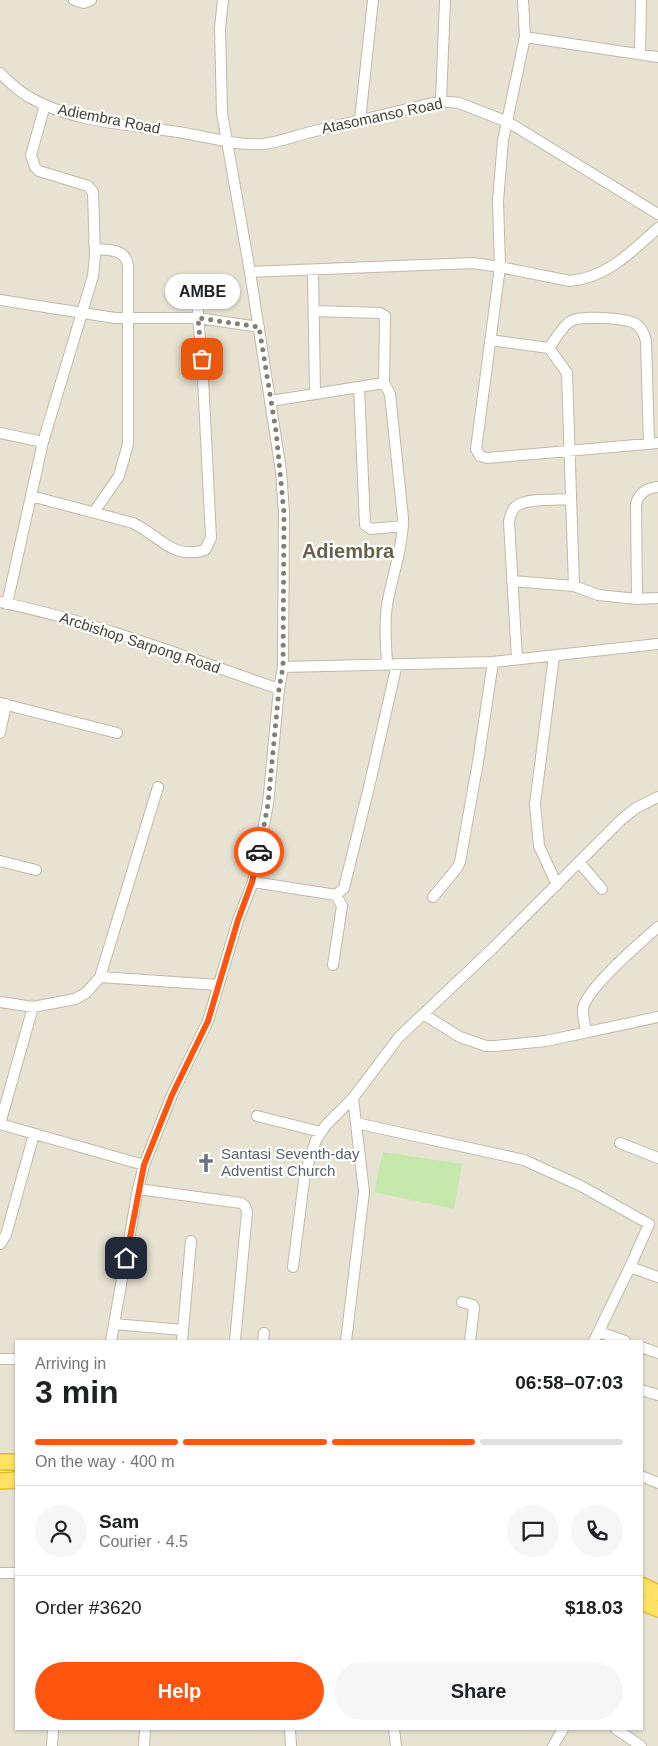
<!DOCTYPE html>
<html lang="en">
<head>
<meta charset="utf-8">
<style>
	body { margin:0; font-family:Helvetica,sans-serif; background:#f6f6f6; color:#202124; height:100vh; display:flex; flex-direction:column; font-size:19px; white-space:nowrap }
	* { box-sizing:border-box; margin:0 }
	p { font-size:16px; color:#757577 }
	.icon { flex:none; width:28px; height:28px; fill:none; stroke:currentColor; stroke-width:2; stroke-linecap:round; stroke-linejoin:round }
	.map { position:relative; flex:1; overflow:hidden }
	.sheet { position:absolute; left:15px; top:1340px; width:628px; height:390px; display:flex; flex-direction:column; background:#fff; border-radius:0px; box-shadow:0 1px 4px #0004 }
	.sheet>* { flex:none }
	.pin { position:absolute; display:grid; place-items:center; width:42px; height:42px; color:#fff; margin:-21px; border-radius:10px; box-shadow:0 2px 8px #0006 }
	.courier { position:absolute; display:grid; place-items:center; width:50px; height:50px; margin:-25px; border:4px solid #ff550f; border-radius:50%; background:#fff; color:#222; box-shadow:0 1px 6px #0007 }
	.bubble { position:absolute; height:35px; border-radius:18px; background:#fff; box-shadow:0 1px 4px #0004; font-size:16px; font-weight:800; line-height:35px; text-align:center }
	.summary em { font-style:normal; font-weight:800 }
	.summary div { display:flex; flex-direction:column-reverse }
	.summary { display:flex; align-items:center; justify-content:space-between; height:85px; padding:0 20px }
	h1 { font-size:32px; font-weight:800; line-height:38px }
	.bar { display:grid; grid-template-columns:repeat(4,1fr); gap:8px 5px; align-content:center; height:60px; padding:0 20px }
	.bar i { height:6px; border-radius:4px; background:#e0e0e0 }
	.bar .active { background:#ff550f }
	.bar p { grid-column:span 4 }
	.line { display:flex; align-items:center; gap:12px; padding:0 20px; border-top:1px solid #e0e0e0 }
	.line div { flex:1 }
	.round { display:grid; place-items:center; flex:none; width:52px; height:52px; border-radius:26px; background:#f6f6f6 }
	.primary-button { display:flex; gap:10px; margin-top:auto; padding:10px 20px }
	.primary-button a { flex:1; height:58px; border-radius:30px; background:#ff550f; color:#fff; font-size:20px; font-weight:800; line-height:58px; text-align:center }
	.primary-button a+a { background:#f6f6f6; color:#202124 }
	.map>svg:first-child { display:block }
</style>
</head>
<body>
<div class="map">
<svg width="658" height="1746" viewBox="0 0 658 1746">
	<rect width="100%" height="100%" fill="#f3f0e4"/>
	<path fill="#e7e3d2" d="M0,0H658V1588L641,1580V1341H16V1456H0Z
		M16,1485V1729H50V1746H0V1486Z
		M641,1609L658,1616V1746H58L59,1729H641Z"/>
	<path fill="#c4e9ab" d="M383,1152L462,1164L454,1209L374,1192Z"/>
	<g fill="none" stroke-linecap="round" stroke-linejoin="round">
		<g stroke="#bfbaa7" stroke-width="12">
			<path id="minor" d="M74,0L84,3L91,0
				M523,0L525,37L503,140L498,201L500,267L476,449L480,456L487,458L658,443
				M525,37L658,57
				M640,54L641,0
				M0,73C9,82 18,91 29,97C75,124 133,124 184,133C209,137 237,146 263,144C281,142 297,135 315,131C357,121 398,111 441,101L459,103L508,122L658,214
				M441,101L445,0
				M360,120L373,0
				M313,270L315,394
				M250,272L473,263L500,267L570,281C607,278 632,251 658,228
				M0,300L115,318H198L259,327
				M314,311L380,313L385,316L384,383L390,394L403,518C403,548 392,576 387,605C384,625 386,644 387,663
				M490,340L549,348L567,373L574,586
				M549,348C554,341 564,324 571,321C581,315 627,318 636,324C642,328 644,334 646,341L649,443
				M359,387L365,525L371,529L403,526
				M271,401L384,383
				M0,433L43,442
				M31,496L133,523C160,536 172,560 205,550L211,538L202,359L198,318V289
				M94,512L119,476L128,444V267C127,249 110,250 96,249L94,242
				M512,581L574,586L598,595L637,599L658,598
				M637,599L636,504C639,493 646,488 658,487
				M0,602C95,622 187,657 279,689
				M7,604L43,442L93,276L95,256L93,192L88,186L39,171L35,167L31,155L45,105
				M554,656L535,804L539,846L557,885
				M517,659L509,522C510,516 512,508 518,505C529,498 557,500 571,499
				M283,667L493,662L658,644
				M0,703L117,733
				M0,733L6,704
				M0,861L36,870
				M579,862L602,889
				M253,882L336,895
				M433,897L457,868L460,862L478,762L493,662
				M333,965L342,906L336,895L344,888L369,787L397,664
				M100,977L158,787
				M0,1002L33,1007L75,999L86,993L100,977L218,985
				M423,1014L460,1037L486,1046H495L546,1041L658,1017
				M586,1031C585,1024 582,1016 583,1008C588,987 641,942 658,927
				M257,1116L321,1132
				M356,1123L524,1160L581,1186L649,1224L630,1267L594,1341
				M0,1124L144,1165
				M0,1124L33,1007
				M620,1143L658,1158
				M138,1189L241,1203L245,1206L247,1212L235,1341
				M0,1244L6,1235L34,1134
				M293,1267L305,1173L316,1140L326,1125L353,1098
				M630,1267L658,1277
				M462,1302L473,1305L474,1308L470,1341
				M114,1324L183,1330
				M599,1332L625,1341
				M111,1341L138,1189L144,1165L172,1095L208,1021L238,920L253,882L268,804L279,689L283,667L284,513L281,471L250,272L222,113L220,28L223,0
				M182,1341L191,1241
				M263,1341L264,1333
				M346,1341L364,1192L353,1098L399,1037L493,948L622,819L636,808L658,797
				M641,1347L658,1353
				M0,1359H16
				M641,1390L658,1395
				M641,1476L658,1483
				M0,1573H16
				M290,1729L291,1746
				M394,1729L396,1746
				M616,1729L641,1746
				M52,1746L53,1729
				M144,1746L145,1729
				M553,1746L563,1729"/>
		</g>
		<g stroke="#e3ba2e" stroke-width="18">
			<path id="highway" d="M0,1462H16
				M0,1481L16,1480
				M641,1585L658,1593
				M641,1602L658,1609"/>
		</g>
		<use href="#minor" stroke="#fff" stroke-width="10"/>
		<use href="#highway" stroke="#ffe163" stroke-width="15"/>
	</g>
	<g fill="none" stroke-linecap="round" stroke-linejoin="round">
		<path stroke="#827e72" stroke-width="5" stroke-dasharray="0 9" d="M202,359L198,318L259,327L276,431L284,513L283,667L279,689L268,804L259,852"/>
		<path stroke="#ff550f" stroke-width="6" d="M126,1258L144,1165L172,1095L208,1021L238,920L252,882L259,852"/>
	</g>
	<defs>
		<g id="church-bare" transform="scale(1.5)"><path d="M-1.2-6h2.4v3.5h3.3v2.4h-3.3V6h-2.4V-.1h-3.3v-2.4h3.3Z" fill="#6b7280" stroke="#fff" stroke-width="2.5" paint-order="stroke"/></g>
	</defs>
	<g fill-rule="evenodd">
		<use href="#church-bare" x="206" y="1163"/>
	</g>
	<g text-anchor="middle" stroke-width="4.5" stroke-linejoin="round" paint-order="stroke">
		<g font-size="15" fill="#454134" stroke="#fff">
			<text transform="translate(382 116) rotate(-12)" y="5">Atasomanso Road</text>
			<text transform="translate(109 119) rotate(11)" y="5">Adiembra Road</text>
			<text transform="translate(140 643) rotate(18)" y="5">Arcbishop Sarpong Road</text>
		</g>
		<g font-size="15" fill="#5b616d" stroke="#fff" text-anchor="start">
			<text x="221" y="1159">Santasi Seventh-day<tspan x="221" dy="17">Adventist Church</tspan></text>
		</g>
		<g font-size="20" font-weight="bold" fill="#68614b" stroke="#fff">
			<text x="348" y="558">Adiembra</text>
		</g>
	</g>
</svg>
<div class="pin" style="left:202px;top:359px;background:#ea580c"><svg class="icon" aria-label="bag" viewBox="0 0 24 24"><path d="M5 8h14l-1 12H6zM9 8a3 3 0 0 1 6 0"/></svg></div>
<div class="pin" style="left:126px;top:1258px;background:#1f2937"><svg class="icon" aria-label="home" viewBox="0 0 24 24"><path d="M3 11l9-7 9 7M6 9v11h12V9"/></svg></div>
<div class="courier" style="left:259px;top:852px"><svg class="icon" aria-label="car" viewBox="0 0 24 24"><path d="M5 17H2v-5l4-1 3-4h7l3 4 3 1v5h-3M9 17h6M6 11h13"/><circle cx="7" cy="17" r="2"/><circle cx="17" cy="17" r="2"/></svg></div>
<div class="bubble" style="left:165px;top:274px;width:75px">AMBE</div>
<section class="sheet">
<div class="summary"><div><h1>3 min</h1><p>Arriving in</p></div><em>06:58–07:03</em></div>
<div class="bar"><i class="active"></i><i class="active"></i><i class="active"></i><i></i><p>On the way · 400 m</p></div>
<div class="line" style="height:90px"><a class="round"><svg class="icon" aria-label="person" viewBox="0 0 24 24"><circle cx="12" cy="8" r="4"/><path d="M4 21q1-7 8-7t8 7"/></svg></a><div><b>Sam</b><p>Courier · 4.5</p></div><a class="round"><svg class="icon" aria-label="chat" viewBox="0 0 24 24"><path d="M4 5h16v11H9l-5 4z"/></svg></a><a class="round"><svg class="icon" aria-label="phone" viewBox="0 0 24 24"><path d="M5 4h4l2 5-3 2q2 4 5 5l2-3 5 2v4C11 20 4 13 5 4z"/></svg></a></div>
<div class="line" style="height:65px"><div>Order #3620</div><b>$18.03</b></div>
<div class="primary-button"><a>Help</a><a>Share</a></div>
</section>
</div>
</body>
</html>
